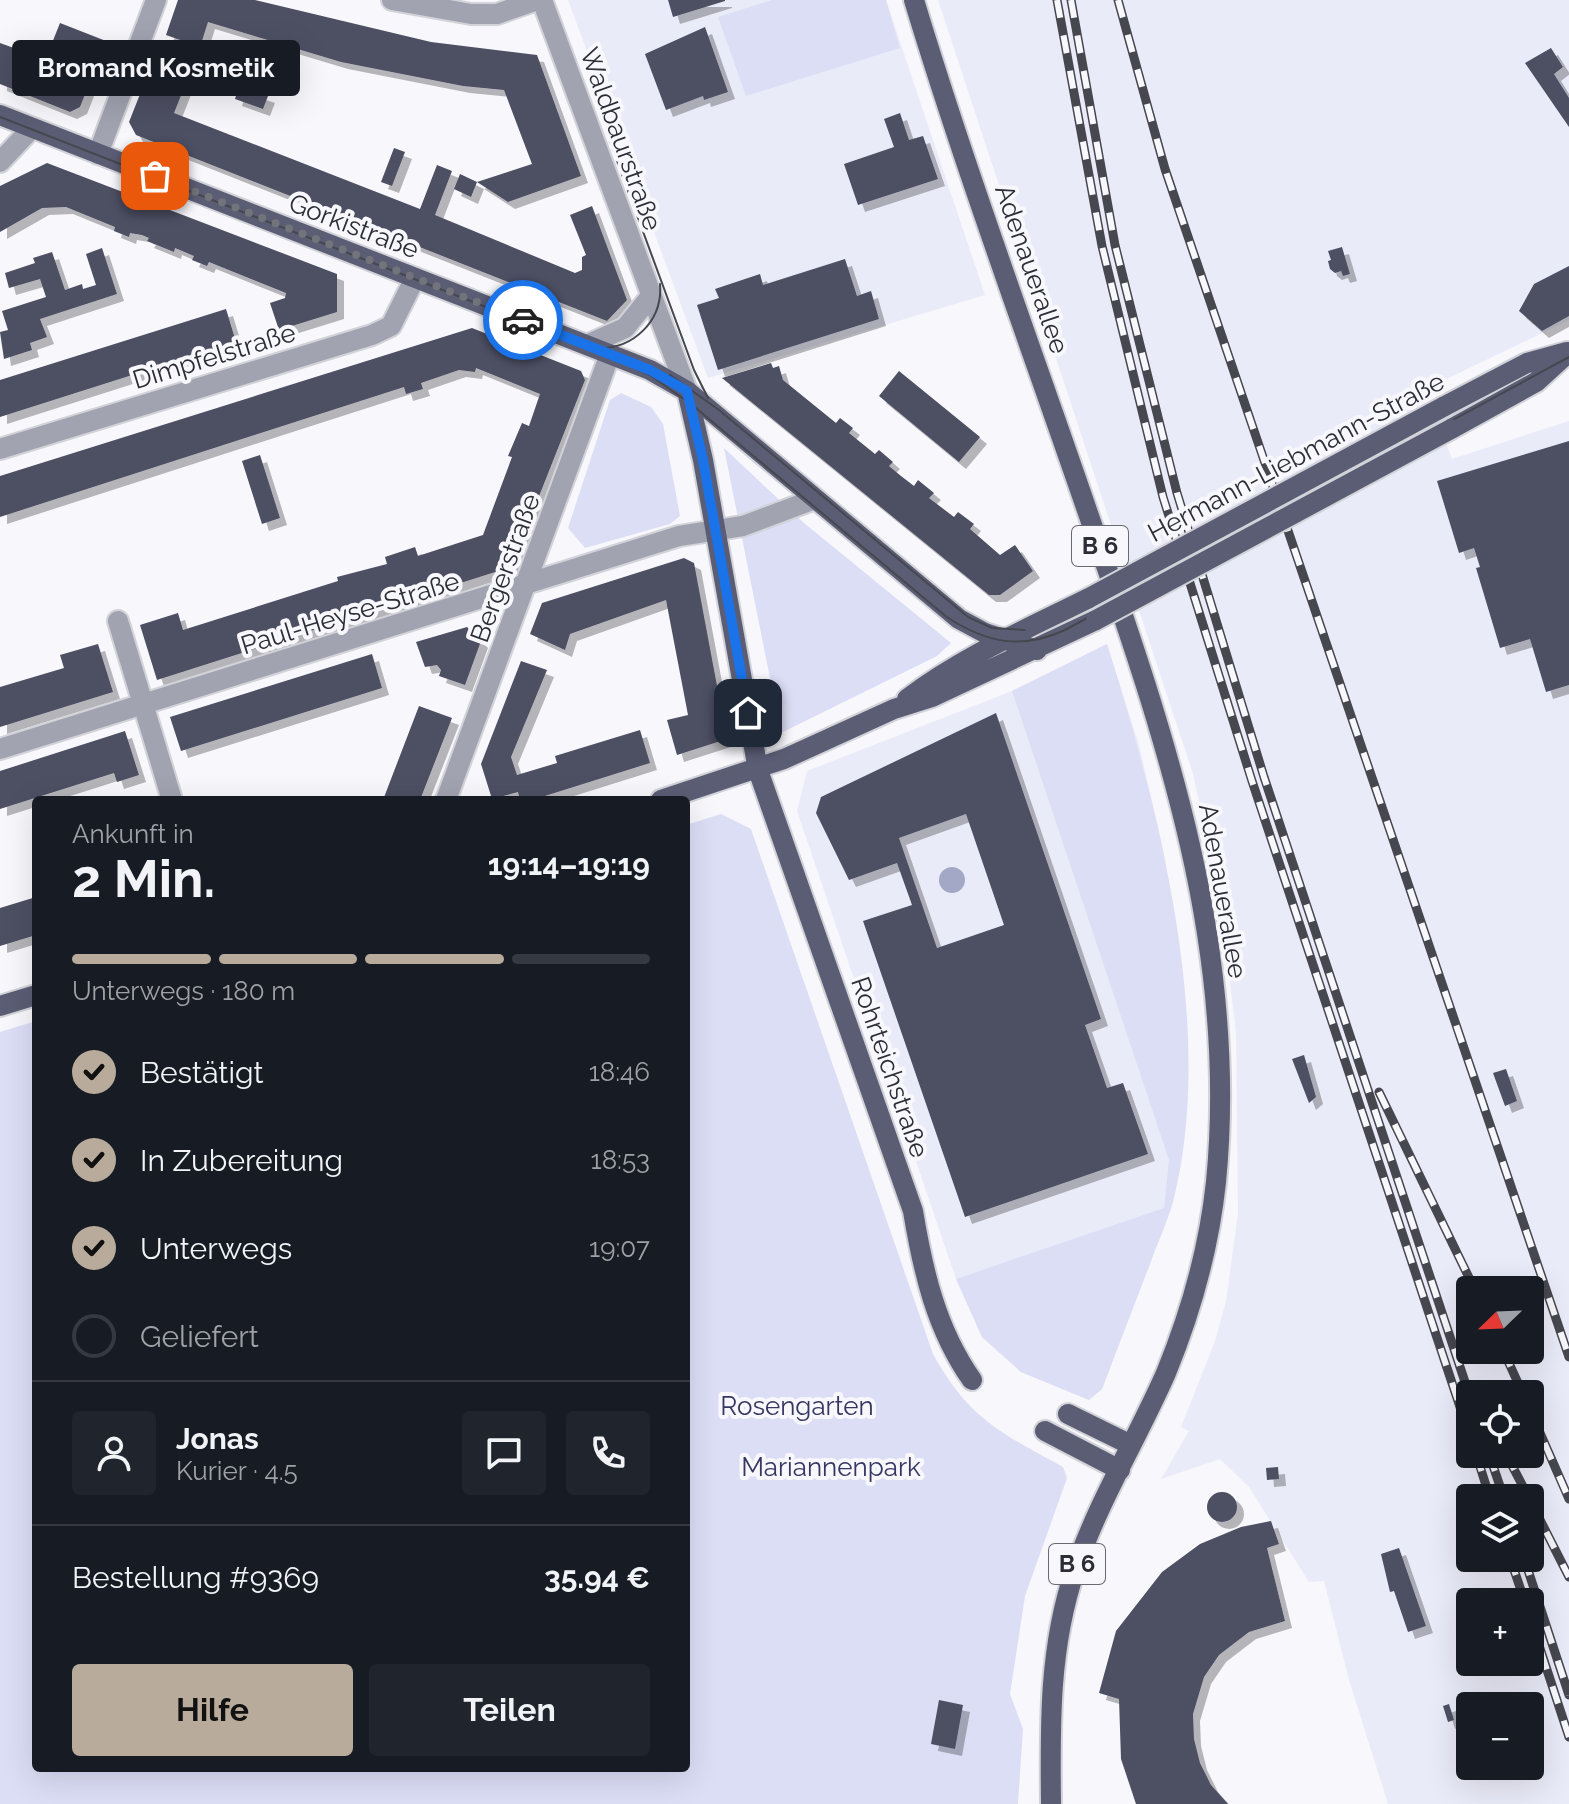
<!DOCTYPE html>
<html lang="de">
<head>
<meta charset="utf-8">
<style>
	body { margin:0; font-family:Raleway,sans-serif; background:#20242c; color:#f1f3f6; height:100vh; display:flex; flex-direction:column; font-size:30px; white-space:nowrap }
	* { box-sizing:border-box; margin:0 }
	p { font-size:26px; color:#9ea1a6 }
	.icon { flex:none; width:44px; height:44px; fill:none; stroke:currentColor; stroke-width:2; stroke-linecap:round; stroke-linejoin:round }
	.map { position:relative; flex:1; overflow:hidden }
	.panel { position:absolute; left:32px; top:796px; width:658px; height:976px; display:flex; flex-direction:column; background:#171b24; border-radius:8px; box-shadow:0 8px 32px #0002 }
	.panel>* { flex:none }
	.needle { width:52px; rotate:247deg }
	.controls { position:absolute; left:1456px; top:1276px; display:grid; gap:16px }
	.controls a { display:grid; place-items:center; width:88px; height:88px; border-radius:8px; background:#171b24; box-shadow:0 8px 32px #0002; font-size:40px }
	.pin { position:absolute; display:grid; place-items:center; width:68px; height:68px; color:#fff; margin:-34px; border-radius:16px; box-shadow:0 4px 12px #0006 }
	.courier { position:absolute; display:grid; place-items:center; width:80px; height:80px; margin:-40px; border:6px solid #1a73e8; border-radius:50%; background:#fff; color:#222; box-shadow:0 2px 10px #0007 }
	.bubble { position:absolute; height:56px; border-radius:8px; background:#171b24; box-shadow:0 8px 32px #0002; font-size:26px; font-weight:700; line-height:56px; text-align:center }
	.overview em { font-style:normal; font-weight:700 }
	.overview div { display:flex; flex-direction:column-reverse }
	.overview { display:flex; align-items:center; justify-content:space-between; height:136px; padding:0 40px }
	h1 { font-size:52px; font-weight:700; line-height:60px }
	.bar { display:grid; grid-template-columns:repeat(4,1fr); gap:12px 8px; align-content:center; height:96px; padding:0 40px }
	.bar i { height:10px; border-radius:6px; background:#363941 }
	.bar .selected { background:#b9ab9b }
	.bar p { grid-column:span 4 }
	.line { display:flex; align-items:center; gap:20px; padding:0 40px; border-top:2px solid #363941 }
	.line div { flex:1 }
	.round { display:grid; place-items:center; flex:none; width:84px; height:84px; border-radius:8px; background:#20242c }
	ol { padding:0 40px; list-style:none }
	li { display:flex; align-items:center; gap:24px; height:88px }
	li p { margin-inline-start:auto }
	li .icon { padding:8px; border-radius:50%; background:#b9ab9b; color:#111; stroke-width:4 }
	li:last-child { color:#9ea1a6 }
	li i { width:44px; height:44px; border:4px solid #363941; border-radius:50% }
	.primary-button { display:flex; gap:16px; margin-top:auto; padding:16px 40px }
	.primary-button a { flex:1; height:92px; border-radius:8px; background:#b9ab9b; color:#111; font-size:32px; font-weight:700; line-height:92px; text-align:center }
	.primary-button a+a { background:#20242c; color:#f1f3f6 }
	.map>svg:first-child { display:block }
</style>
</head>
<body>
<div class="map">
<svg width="1569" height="1804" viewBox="0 0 1569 1804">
	<defs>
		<filter id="shadow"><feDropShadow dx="7" dy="7" stdDeviation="0" flood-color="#0004"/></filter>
	</defs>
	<rect width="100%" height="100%" fill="#f7f7fc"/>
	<path fill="#eaebf8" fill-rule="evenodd" d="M568,0H886L985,295L708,378Z
		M938,0H1569V320L1426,389L1452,459L1569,421V1804H1388L1349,1680L1324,1581L1309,1582L1249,1487L1220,1459L1161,1479L1189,1431L1181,1427L1215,1341L1226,1301L1238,1213L1236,1032L1219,894L1193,774ZM1470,1290H1530V1350H1470ZM1470,1394H1530V1454H1470ZM1470,1498H1530V1558H1470ZM1470,1602H1530V1662H1470ZM1470,1706H1530V1766H1470Z
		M1107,644L1139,745L1163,848L1186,1007V1084L1181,1160L1172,1204L1102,1389L1089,1400L1021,1372L982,1337L956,1279L797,811L807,771L1012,691Z"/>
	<path fill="#dcdef6" d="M772,0H886L900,48L746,96L718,17Z
		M621,393L651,407L663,424L680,516L670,524L585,548L568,528L610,400Z
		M724,448L804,523L951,643L937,656L781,733Z
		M1107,644C1159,809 1217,1030 1173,1202C1167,1223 1157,1244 1150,1264C1134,1306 1118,1347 1102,1389L1089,1400L1021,1372L982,1337L956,1279L1164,1208L1169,1160L1012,691Z
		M721,814L751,829L933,1354C969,1419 1001,1433 1063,1467L1067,1478L1025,1596L1010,1694L1023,1729L1018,1804H0V1032L36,1021V1768H686V825Z"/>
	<path fill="#a4a8c7" d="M939 880a13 13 0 1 1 26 0a13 13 0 1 1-26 0Z"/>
	<path fill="#4d4f63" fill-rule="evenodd" filter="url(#shadow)" d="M178,0H255L431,42L537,55L581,176L508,202L477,182L532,164L504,90L463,86L341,62L208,22L200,47L166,35Z
		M668,0H725V1L673,17Z
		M60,23L106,41L80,107L70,112L0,84V43L58,64L64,48L52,43Z
		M705,27L728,92L704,100L703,96L666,110L645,54Z
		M1551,48L1563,67L1554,74L1569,98V127L1525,63Z
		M247,63L256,65L254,76L244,74Z
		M148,74L184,88L174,113L420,209L437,165L452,171L435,215L575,273L582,270V257L586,255L570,215L592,206L627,300L607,321L136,135L129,122Z
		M239,86L268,96L263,109L235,99Z
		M900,113L909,140L923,136L938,179L858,205L844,164L894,147L884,119Z
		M394,148L405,152L392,186L381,182Z
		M47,163L337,274V312L279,330L270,303L285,298L286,293L209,262L207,266L192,260L194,256L175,248L174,252L147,241L149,238L142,235L130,233L129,237L114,231L115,227L66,207L42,208L0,232V186Z
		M460,174L477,182L471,197L454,189Z
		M1342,247L1350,274L1343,276L1341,271L1335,273L1330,269L1328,261L1331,260L1328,251Z
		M102,248L117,294L40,319L47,337L30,343L32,350L4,359L0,332L8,330L2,311L46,297L40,279L9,288L5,273L35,263L33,258L52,252L65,290L82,284L83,289L96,285L86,254Z
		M845,259L857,296L871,291L879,319L718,370L697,305L719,298L715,289L760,274L763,285Z
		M1569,266V316L1542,331L1519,311L1534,284Z
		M226,309L236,342L0,417V380Z
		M472,328L581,371L585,380L511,567L157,680L140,625L178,613L183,630L338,581L337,577L387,564L385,557L415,547L418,556L483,535L512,457L508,456L522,423L529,426L540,394L476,368L475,372L459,370L421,383L423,389L406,394L404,387L0,517V476Z
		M771,363L773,368L779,366L783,380L836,423L840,418L853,428L849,433L875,454L879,450L893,462L889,466L901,476L914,486L918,480L934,493L929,498L954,517L958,512L974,524L970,529L1000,555L1015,545L1033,571L1000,595H989L722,378Z
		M899,371L980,437L959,462L879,396Z
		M1569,441V685L1546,692L1530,639L1500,648L1476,568L1480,567L1474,548L1459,553L1437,481Z
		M260,455L280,518L262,524L242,461Z
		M684,558L694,563L727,739L677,755L667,720L688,715L666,600L570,634L565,650L530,634L542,603Z
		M467,627L481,641L465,685L439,676L441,670L437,665L425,667L416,642Z
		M98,644L113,692L0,727V687L64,668L60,655Z
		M372,654L382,688L181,751L170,717Z
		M521,661L547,670L511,757L517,775L557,763L555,756L640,730L650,763L532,800H520L518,792L492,799L481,764Z
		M419,706L452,718L420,800H383Z
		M996,713L1101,1019L1085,1025L1107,1088L1123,1083L1148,1154L965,1217L863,921L912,905L897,863L849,880L816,813L821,797ZM966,814L1004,925L937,948L899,838Z
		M125,731L139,775L117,782L114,773L0,809V771Z
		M36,897V935L0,946V908Z
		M1304,1055L1316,1097L1309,1103L1292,1059Z
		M1506,1069L1517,1101L1505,1106L1493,1073Z
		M1278,1467L1279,1479L1267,1480L1266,1468Z
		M1207 1507a15 15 0 1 1 30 0a15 15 0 1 1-30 0Z
		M1271,1521L1279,1544L1267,1548L1285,1621L1249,1632L1219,1655L1204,1677L1193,1714L1194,1739L1200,1763L1211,1785L1228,1804H1136L1121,1759L1119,1699L1099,1693L1116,1631L1162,1572L1200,1544L1241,1527Z
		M1399,1548L1426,1626L1408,1632L1394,1591L1390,1592L1381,1554Z
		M939,1700L963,1705L955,1749L931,1744Z
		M1449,1704L1454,1720L1448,1722L1443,1706Z"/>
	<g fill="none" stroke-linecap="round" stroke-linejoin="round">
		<g stroke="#d2d3d8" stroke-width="24">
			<path id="minor" d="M392,0L471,14H497L537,0
				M542,0L687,391
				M98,154L156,0
				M0,162L32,128
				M587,345L625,328L651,296
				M0,449L372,335L391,326L415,278
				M118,621L172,800
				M0,749L679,536L743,526L815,499
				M446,800L610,354"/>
		</g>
		<g stroke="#d2d3d8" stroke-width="24">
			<path id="major" d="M914,0C967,175 1031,347 1090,519C1165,736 1239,948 1216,1182C1209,1248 1191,1312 1166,1373C1137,1439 1098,1502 1075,1570C1049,1647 1050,1724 1051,1804
				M0,115L650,370L687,391L959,619L985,633L1037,650
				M687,391L703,460L758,770L913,1211C923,1271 936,1329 972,1380
				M1443,407L1527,363L1567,352
				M1451,429L1536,382L1569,352
				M907,699C962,657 1027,629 1089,598
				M661,800L784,759L894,709L932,697L1096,620
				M0,1006L36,995
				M1068,1414L1131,1445
				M1045,1431L1120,1470"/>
		</g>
		<use href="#minor" stroke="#a1a3b1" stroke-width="20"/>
		<use href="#major" stroke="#5b5d75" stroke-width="20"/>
		<path stroke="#46474f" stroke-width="2" d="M0,117L578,343L650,375L691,404L948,618C988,643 1021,650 1065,630L1569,357
			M606,131L694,370L708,398
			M596,348C633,350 663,321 660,284
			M670,375L719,410L968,617L992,628L1025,630"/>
		<g stroke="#46474f" stroke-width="9">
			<path id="rail" d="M1057,0L1102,246L1163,497L1252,781L1470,1437
				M1071,0L1115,245L1177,493L1264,777L1470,1397
				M1118,0L1165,169L1569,1357
				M1379,1092L1475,1290
				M1503,1350L1523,1394
				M1530,1410L1569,1499
				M1476,1454L1490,1498
				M1489,1454L1504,1498
				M1506,1454L1529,1498
				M1530,1500L1569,1577
				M1510,1558L1525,1602
				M1524,1558L1569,1695
				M1530,1618L1569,1737"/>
		</g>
		<use href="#rail" stroke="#f7f7fc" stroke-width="6" stroke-dasharray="18" stroke-linecap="butt"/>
		<g stroke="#d2d3d8" stroke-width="24" stroke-linecap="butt">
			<path id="major-bridge" d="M1089,598L1443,407
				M1096,620L1451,429"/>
		</g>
		<use href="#major-bridge" stroke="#5b5d75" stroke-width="20"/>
	</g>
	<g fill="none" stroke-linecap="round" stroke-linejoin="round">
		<path stroke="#73747b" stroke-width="8" stroke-dasharray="0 14.4" d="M155,176L523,320"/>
		<path stroke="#1a73e8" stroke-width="10" d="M523,320L650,370L687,391L703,460L748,713"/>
	</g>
	<g text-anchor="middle" stroke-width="8" stroke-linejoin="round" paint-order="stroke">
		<g fill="#f7f7fc" stroke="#696a71" stroke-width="2">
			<rect x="1072" y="526" width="56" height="40" rx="6"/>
			<rect x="1049" y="1544" width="56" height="40" rx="6"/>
		</g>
		<g font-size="24" font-weight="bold" fill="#2c2d36">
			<text x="1100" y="554">B 6</text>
			<text x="1077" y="1572">B 6</text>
		</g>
		<g font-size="26" fill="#2c2d36" stroke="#f7f7fc">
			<text transform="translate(621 139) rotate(70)" y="9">Waldbaurstraße</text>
			<text transform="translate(354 226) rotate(21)" y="9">Gorkistraße</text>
			<text transform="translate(1032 269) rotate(71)" y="9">Adenauerallee</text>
			<text transform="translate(214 356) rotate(-17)" y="9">Dimpfelstraße</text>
			<text transform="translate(1296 457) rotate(-28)" y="9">Hermann-Liebmann-Straße</text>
			<text transform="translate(505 568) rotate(-70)" y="9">Bergerstraße</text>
			<text transform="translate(350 613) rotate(-17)" y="9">Paul-Heyse-Straße</text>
			<text transform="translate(1223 891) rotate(80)" y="9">Adenauerallee</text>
			<text transform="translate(890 1067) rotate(71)" y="9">Rohrteichstraße</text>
		</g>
		<g font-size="26" fill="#353662" stroke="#f7f7fc">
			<text x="797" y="1415">Rosengarten</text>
			<text x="831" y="1476">Mariannenpark</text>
		</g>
	</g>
</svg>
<div class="controls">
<a><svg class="needle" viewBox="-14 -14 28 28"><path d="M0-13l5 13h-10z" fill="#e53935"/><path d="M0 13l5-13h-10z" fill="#9ea1a6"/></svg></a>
<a><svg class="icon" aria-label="locate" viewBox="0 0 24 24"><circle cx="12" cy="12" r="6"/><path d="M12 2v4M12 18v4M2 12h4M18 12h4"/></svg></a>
<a><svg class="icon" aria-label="layers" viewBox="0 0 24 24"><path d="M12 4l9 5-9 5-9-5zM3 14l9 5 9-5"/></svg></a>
<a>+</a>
<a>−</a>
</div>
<div class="pin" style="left:155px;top:176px;background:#ea580c"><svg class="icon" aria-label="bag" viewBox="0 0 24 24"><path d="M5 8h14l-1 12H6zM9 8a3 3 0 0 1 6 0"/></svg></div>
<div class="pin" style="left:748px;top:713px;background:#1f2937"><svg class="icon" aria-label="home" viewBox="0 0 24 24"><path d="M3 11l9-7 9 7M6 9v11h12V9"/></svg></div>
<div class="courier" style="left:523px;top:320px"><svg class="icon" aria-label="car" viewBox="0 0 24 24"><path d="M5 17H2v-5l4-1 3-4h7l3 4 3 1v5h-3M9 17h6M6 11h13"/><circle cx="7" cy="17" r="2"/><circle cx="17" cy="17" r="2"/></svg></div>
<div class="bubble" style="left:12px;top:40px;width:288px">Bromand Kosmetik</div>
<section class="panel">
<div class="overview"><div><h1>2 Min.</h1><p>Ankunft in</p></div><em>19:14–19:19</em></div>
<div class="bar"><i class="selected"></i><i class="selected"></i><i class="selected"></i><i></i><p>Unterwegs · 180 m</p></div>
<ol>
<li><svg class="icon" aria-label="check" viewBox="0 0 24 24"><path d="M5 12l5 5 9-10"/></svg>Bestätigt<p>18:46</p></li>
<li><svg class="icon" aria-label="check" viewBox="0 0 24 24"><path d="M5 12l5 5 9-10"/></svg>In Zubereitung<p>18:53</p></li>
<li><svg class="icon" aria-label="check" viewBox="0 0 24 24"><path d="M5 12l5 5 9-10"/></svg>Unterwegs<p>19:07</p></li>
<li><i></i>Geliefert</li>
</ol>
<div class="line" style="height:144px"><a class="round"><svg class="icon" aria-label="person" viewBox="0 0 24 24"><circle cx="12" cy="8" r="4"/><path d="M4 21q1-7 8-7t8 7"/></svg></a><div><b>Jonas</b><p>Kurier · 4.5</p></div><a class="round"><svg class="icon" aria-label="chat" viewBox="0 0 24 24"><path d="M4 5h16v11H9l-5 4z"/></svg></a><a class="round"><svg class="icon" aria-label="phone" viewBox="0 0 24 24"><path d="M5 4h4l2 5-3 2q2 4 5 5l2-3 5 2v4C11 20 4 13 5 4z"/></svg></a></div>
<div class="line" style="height:104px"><div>Bestellung #9369</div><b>35.94 €</b></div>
<div class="primary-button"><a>Hilfe</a><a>Teilen</a></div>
</section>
</div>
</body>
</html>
